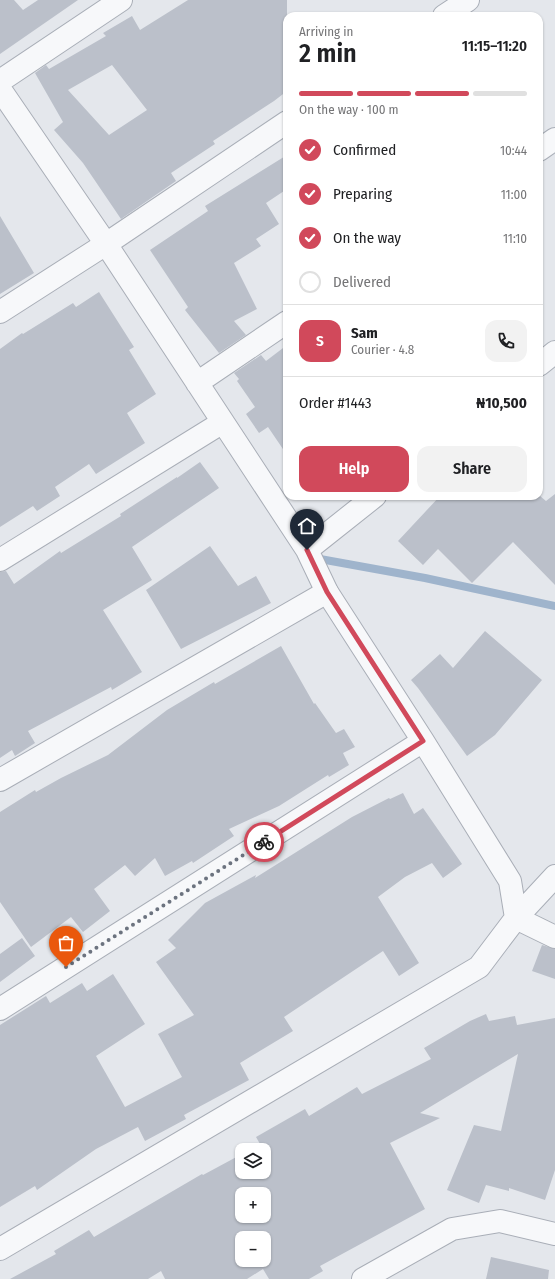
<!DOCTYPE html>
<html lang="en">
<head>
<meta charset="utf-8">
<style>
	body { margin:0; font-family:"Fira Sans Condensed",sans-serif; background:#f2f2f2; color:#202124; height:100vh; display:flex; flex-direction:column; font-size:15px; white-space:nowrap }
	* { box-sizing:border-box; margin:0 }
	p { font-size:13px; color:#757577 }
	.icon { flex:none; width:22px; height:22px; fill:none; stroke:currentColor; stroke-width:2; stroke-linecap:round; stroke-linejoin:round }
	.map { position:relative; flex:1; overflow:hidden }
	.side { position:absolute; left:283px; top:12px; width:260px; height:488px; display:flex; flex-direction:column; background:#fff; border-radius:12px; box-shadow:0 1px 3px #0004 }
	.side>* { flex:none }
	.controls { position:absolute; left:235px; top:1143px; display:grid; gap:8px }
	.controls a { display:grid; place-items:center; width:36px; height:36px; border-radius:8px; background:#fff; box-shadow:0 1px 3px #0004; font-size:20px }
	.pin { position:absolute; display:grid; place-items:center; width:34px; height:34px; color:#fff; margin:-41px -17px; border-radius:50% 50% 50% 0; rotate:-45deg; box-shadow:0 0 4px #0007 }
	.pin .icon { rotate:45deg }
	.courier { position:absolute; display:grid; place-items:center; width:40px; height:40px; margin:-20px; border:3px solid #d1495b; border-radius:50%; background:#fff; color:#222; box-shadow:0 1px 5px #0007 }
	.overview em { font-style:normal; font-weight:600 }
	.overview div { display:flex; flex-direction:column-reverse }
	.overview { display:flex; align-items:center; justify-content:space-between; height:68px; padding:0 16px }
	h1 { font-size:26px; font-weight:600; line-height:30px }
	.bar { display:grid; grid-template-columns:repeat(4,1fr); gap:6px 4px; align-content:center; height:48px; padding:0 16px }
	.bar i { height:5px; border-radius:3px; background:#e0e0e0 }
	.bar .active { background:#d1495b }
	.bar p { grid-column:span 4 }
	.line { display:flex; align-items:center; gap:10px; padding:0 16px; border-top:1px solid #e0e0e0 }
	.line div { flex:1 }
	.round { display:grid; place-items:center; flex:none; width:42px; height:42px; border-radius:12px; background:#f2f2f2 }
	ol { padding:0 16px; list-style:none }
	li { display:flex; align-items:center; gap:12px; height:44px }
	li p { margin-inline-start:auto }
	li .icon { padding:4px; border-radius:50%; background:#d1495b; color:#fff; stroke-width:4 }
	li:last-child { color:#757577 }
	li i { width:22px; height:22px; border:2px solid #e0e0e0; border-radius:50% }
	.action { display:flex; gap:8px; margin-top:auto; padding:8px 16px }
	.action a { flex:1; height:46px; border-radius:12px; background:#d1495b; color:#fff; font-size:16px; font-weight:600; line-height:46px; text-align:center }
	.action a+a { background:#f2f2f2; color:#202124 }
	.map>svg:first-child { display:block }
</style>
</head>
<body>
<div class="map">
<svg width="555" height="1279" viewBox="0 0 555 1279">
	<rect width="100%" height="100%" fill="#e4e7ec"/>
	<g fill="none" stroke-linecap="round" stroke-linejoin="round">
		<path stroke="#9fb4cc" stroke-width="8" d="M320,559L425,578L555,606"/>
	</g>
	<path fill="#bbc0ca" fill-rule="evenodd" d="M0,0H14L23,10L38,0H78L0,54Z
		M188,0H287V91L274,101L213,141L215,144L171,173L176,181L121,219L83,163L54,130L63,122L35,73L46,65L49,69L106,36L103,33L132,16L140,30ZM112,65L147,110L109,135L68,90Z
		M287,155V189L266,203L279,224L256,239L261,246L234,263L257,309L234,321L246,335L219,353L185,310L188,307L150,250L208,211L205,206Z
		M0,216L34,273L0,294Z
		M99,292L134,347L129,350L156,394L127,413L145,443L96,474L89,464L55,487L60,496L37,511L33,506L0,527V349L22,333L23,334L73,303L76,307Z
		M287,345V455L268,427L259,433L246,414L255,407L237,381L239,379L234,373L261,355L266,361Z
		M200,462L219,488L132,547L152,580L103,610L142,672L112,690L111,687L28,731L35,743L15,756L12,750L0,758V572L6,571L14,584L60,551L61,553L121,516L120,514L177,477V478Z
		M555,494V585L513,542L472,583L438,549L423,565L398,541L440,496H540L546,501Z
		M210,546L238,586L256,576L271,603L181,649L146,590Z
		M485,631L542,680L495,735L467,756L418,688L411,680L440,654L453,668Z
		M281,646L314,704L315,703L336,733L344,729L355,747L343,753L349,765L329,777L328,775L279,806L229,829L234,836L193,863L192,861L165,876L155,858L135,876L125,865L94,889L110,911L83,932L71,917L31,947L0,902V812L35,790L36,792L61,778L108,755L167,710L214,682L215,684Z
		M403,793L414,814L423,808L462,864L443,878L432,863L405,877L378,897L419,963L399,976L383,951L284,1017L293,1031L240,1063L249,1080L184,1115L186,1119L145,1141L138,1127L96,1149L37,1190L35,1186L0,1207V1025L46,996L50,1003L82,983L87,991L113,974L145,1024L96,1056L125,1107L182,1077L158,1034L194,1015L156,962L176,948L168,940L205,903L256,875L255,878L352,817L389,798L390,799Z
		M22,938L35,956L0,982V954Z
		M542,945L555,949V979L532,971Z
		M486,1014L489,1021L515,1016L517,1025L555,1018V1170L545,1200L509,1188V1191L486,1185L479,1203L447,1190L474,1125L501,1131L518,1054L420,1113L440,1118L390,1143L425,1209L320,1266L323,1271L309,1279H269L263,1269L247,1279H165L161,1271L148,1279H10L56,1254L54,1251L89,1230L94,1237L202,1174L203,1175L242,1154V1172H264V1150H249L260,1144L256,1137L305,1109L309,1116L357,1087L362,1094L431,1059L424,1048L470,1021ZM242,1194H264V1216H242ZM242,1238H264V1260H242Z
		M491,1257L549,1270L548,1279H486Z"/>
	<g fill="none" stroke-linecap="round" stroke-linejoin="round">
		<g stroke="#a9aeb7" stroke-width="24">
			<path id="minor" d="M444,16L468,0
				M0,81L121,0
				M0,89L106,244L307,550L327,592L423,741L510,881L516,918
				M539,150L555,139
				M0,312L106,244L287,122
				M539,365L555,352
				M197,383L287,322
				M307,550L375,496
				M0,560L223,422
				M516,918L555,937
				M0,1009L423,741
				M0,1249L479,967L516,918L555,876
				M363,1279L452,1229L500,1221L555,1234"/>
		</g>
		<g stroke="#a9aeb7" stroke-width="24">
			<path id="tertiary" d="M0,780L327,592"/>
		</g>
		<use href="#minor" stroke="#f7f8fa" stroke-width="22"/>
		<use href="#tertiary" stroke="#f7f8fa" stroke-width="22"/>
	</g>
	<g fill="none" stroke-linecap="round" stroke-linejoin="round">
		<path stroke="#6c737f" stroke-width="4" stroke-dasharray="0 7.2" d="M66,967L264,842"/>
		<path stroke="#d1495b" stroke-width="5" d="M264,842L423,741L327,592L307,550"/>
	</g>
</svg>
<div class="controls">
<a><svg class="icon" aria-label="layers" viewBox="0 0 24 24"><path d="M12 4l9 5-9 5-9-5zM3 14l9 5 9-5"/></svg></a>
<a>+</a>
<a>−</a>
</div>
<div class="pin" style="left:66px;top:967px;background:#ea580c"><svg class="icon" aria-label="bag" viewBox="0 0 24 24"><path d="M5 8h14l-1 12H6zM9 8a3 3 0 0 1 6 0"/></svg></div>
<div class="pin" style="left:307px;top:550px;background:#1f2937"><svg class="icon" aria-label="home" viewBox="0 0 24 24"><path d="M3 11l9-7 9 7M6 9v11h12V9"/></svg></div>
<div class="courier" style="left:264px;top:842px"><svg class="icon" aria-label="bike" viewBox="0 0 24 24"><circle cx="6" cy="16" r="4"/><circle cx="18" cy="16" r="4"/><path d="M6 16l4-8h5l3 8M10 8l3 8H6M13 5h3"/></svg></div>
<section class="side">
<div class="overview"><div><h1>2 min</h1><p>Arriving in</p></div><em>11:15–11:20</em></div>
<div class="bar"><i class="active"></i><i class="active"></i><i class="active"></i><i></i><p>On the way · 100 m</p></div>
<ol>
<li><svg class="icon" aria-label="check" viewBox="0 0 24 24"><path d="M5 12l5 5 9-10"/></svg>Confirmed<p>10:44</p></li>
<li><svg class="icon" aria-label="check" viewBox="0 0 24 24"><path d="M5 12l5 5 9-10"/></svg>Preparing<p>11:00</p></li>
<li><svg class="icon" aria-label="check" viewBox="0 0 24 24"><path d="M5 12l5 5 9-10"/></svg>On the way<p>11:10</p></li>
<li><i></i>Delivered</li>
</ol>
<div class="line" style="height:72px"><b class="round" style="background:#d1495b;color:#fff">S</b><div><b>Sam</b><p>Courier · 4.8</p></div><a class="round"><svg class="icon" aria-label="phone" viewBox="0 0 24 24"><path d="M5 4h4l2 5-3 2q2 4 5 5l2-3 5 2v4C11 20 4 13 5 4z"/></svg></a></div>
<div class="line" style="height:52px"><div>Order #1443</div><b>₦10,500</b></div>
<div class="action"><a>Help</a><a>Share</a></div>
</section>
</div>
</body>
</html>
